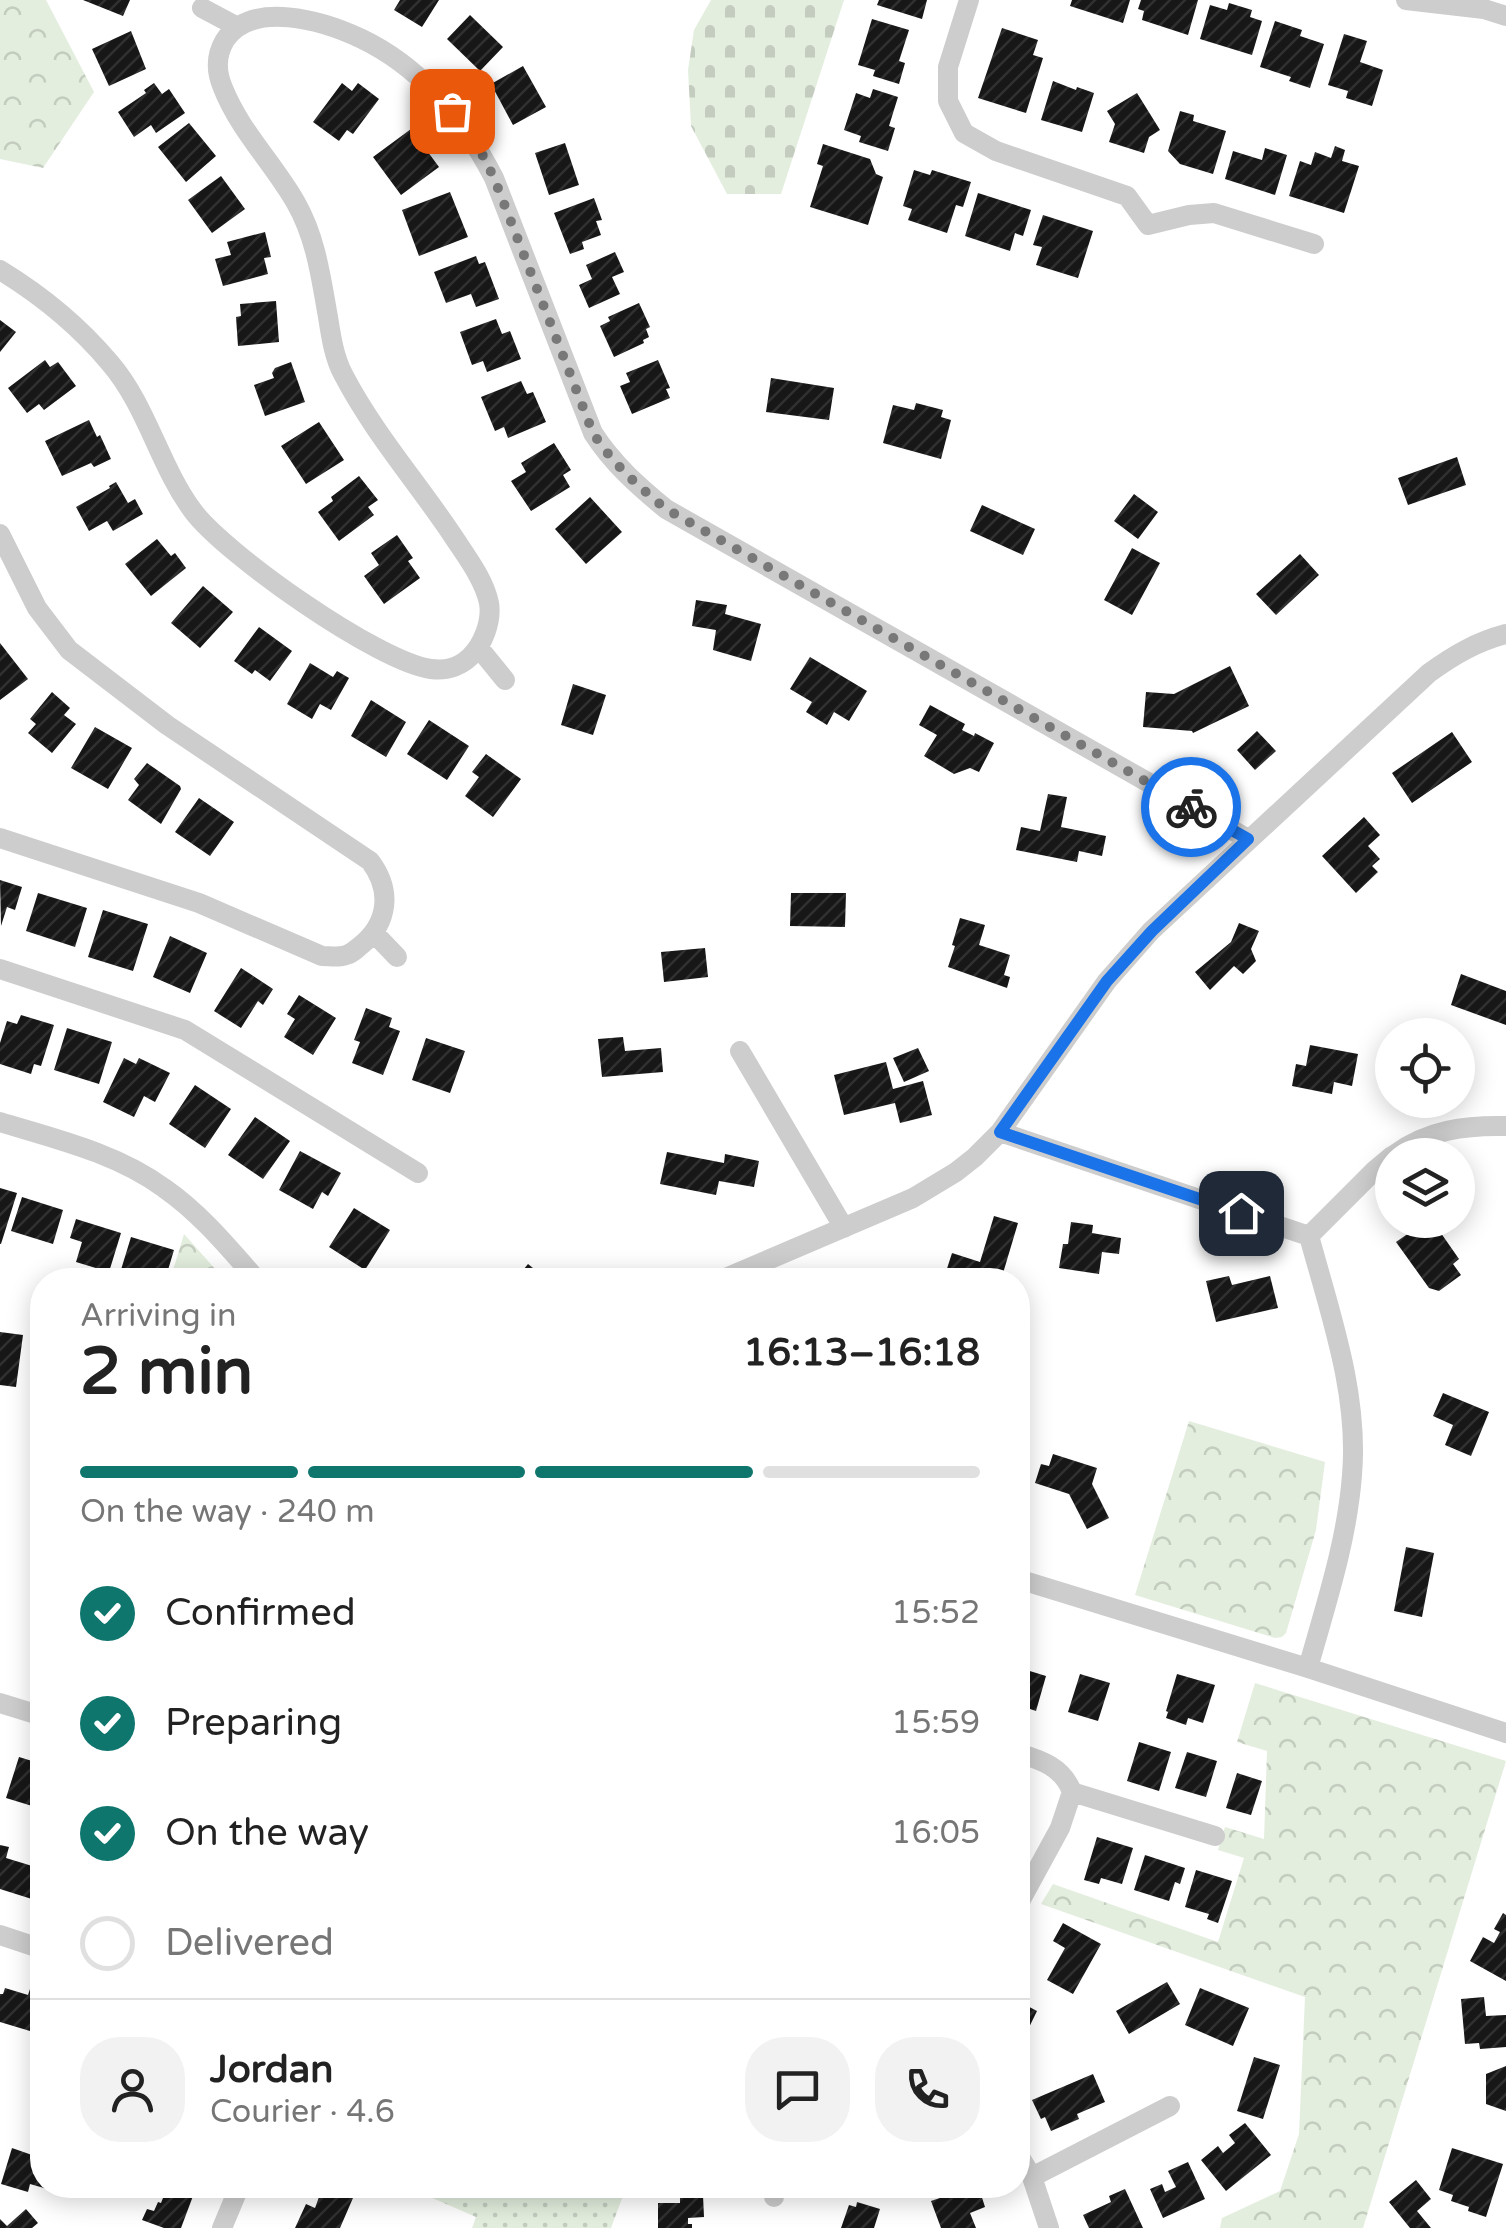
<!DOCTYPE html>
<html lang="en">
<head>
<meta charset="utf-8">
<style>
	body { margin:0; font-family:"Varela Round",sans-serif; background:#f2f2f2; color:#222; height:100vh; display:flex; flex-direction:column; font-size:38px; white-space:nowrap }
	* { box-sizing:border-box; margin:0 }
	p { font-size:32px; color:#767676 }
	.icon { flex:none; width:55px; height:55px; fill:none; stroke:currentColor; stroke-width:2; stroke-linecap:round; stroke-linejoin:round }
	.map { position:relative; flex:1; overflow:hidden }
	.panel { position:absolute; left:30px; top:1268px; width:1000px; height:930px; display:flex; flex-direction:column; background:#fff; border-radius:40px; box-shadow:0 5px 25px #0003 }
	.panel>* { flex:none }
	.controls { position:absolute; left:1375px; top:1018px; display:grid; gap:20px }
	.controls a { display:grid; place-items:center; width:100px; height:100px; border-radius:50%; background:#fff; box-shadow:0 5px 25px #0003; font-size:50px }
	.pin { position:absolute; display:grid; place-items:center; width:85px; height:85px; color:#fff; margin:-42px; border-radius:20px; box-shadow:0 5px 15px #0006 }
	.courier { position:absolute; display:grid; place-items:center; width:100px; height:100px; margin:-50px; border:8px solid #1a73e8; border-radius:50%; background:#fff; color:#222; box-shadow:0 2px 12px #0007 }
	.overview em { font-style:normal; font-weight:700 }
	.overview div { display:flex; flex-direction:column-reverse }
	.overview { display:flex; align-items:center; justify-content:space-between; height:170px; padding:0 50px }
	h1 { font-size:65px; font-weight:700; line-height:75px }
	.bar { display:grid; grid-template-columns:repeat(4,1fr); gap:15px 10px; align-content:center; height:120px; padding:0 50px }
	.bar i { height:12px; border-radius:8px; background:#e0e0e0 }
	.bar .on { background:#0f766e }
	.bar p { grid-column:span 4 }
	.line { display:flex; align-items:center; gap:25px; padding:0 50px; border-top:2px solid #e0e0e0 }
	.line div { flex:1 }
	.round { display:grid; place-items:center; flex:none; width:105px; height:105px; border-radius:40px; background:#f2f2f2 }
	ol { padding:0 50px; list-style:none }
	li { display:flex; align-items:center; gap:30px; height:110px }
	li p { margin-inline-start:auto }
	li .icon { padding:10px; border-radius:50%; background:#0f766e; color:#fff; stroke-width:4 }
	li:last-child { color:#767676 }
	li i { width:55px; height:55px; border:5px solid #e0e0e0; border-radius:50% }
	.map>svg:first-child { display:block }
</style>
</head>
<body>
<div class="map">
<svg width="1506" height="2228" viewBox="0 0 1506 2228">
	<defs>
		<pattern id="grass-dots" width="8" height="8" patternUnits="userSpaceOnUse" patternTransform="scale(2.5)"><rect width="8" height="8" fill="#e3eede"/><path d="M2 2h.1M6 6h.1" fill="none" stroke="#c3ccbf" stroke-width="1.8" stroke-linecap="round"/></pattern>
		<pattern id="forest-crowns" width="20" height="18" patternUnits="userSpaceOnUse" patternTransform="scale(2.5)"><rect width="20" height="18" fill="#e3eede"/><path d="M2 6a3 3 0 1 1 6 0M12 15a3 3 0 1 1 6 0" fill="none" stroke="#c3ccbf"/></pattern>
		<pattern id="cemetery-stones" width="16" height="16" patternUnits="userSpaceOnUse" patternTransform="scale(2.5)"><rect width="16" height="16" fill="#e3eede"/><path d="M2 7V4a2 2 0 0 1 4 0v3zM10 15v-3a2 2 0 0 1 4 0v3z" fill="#c3ccbf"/></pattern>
		<pattern id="building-hatch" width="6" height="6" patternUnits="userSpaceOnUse" patternTransform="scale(2.5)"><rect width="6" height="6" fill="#171717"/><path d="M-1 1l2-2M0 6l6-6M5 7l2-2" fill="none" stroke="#303030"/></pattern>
	</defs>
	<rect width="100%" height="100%" fill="#fff"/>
	<path fill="url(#grass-dots)" d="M408,2185H627L611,2228H472L476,2217L407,2187Z"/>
	<path fill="url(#forest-crowns)" d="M0,0H46L94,92L43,168L0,159Z
		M184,1234L225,1280H170Z
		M1189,1421L1325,1462L1316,1530L1286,1633L1282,1637L1275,1638L1135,1595Z
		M1255,1683L1506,1761L1363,2228H1220L1222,2218L1280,2191L1299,2134L1305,1997L1041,1904L1053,1884L1218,1942L1244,1858L1218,1850L1225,1827L1264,1839L1267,1751L1237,1742Z"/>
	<path fill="url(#cemetery-stones)" d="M711,0H844L781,194H727L691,126L688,70L694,30Z"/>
	<path fill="url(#building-hatch)" d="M83,0H130L123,16Z
		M400,0H439L422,27L394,10Z
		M879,0H927L922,19L877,5Z
		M1072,0H1130L1123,23L1070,6Z
		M1141,0H1198L1188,35L1142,20L1144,11L1138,9Z
		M1229,3L1252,10L1250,17L1262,21L1252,55L1200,39L1210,5L1227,10Z
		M470,15L503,47L480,71L447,39Z
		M872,19L909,30L899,61L905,63L899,84L873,76L875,70L858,65Z
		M1275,21L1302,30L1300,36L1324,44L1310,88L1289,81L1291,77L1260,67Z
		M1002,28L1038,40L1033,55L1043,58L1026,113L978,98Z
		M131,31L146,69L109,86L92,49Z
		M1344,34L1367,41L1360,62L1383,70L1372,106L1346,98L1348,91L1328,85Z
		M523,66L546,107L513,125L491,84Z
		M1053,81L1076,90L1077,87L1094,93L1082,132L1041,120Z
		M154,83L162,94L169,89L185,113L156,133L151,125L134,137L118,112L146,93L144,90Z
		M342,83L352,91L358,83L379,99L353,134L347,130L339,141L313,122Z
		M873,89L898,97L889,126L895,128L888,151L859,142L861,136L844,130L856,93L870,98Z
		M1137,93L1160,130L1149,137L1144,153L1109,142L1115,124L1107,111Z
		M1180,111L1194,115L1193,121L1226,131L1213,174L1180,164L1168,151Z
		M189,123L216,156L186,182L158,147Z
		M411,129L439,167L401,195L373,157Z
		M565,143L579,185L549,195L535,153Z
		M823,144L870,159L876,174L883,177L868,225L810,207L823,166L817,164Z
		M1335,146L1345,150L1342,161L1359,166L1344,213L1289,196L1300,161L1311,165L1315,152L1331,158Z
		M1265,148L1287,155L1275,195L1225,179L1233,151L1262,160Z
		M914,170L930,175L932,170L971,182L963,207L956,205L947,233L908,220L912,209L903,206Z
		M221,176L245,209L212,233L188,200Z
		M450,192L468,237L419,256L402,210Z
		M978,193L1031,210L1023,236L1015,233L1010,251L965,236Z
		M594,198L602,220L596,221L601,235L582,242L584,249L570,254L554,213Z
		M1043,215L1093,231L1078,278L1036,265L1042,247L1033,245Z
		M265,232L271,257L264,258L268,274L223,286L215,259L231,255L227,242Z
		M615,252L624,272L612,277L620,294L589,308L579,285L592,279L586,265Z
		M476,256L479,264L485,262L499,299L476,307L471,294L446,303L434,272Z
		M276,301L279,342L238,346L236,317L241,316L240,304Z
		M639,303L650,327L646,329L649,337L643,340L644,343L614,357L600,326L610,321L608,317Z
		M496,319L502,334L510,331L521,359L487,372L483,361L472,365L460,332Z
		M0,320L16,332L0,352Z
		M45,360L50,367L58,362L76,386L44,410L39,404L27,413L8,388Z
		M658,360L670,388L666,389L670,398L632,414L620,386L630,382L626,373Z
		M291,362L305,402L265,416L254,385L274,378L272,373L275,368Z
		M771,378L834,388L829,420L766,412Z
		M521,381L527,394L533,392L546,422L508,438L504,427L495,431L481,397Z
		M916,403L943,410L941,417L951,420L941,459L883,443L893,405L914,410Z
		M89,420L97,437L100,435L111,459L94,467L91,463L62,476L45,441Z
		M319,422L344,460L306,484L281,446Z
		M554,443L571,470L563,475L570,487L531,511L511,481L526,472L521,463Z
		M1457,457L1466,485L1408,505L1398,478Z
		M359,476L378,500L368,507L374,515L339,541L318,512L333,501L331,497Z
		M116,482L128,503L135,499L143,514L113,531L107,521L89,531L76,507L110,488L109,486Z
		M1134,494L1158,512L1138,539L1114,521Z
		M590,497L622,532L586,564L555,529Z
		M982,505L1035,529L1023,555L970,531Z
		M397,535L413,558L408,561L420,578L384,604L364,576L379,565L371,553Z
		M157,539L171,556L175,553L186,568L151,596L125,564Z
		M1132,548L1160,563L1132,615L1104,600Z
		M1300,554L1319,575L1276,615L1256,594Z
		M203,586L233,612L200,648L171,623Z
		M696,600L727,605L725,614L761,624L751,661L713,650L716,630L692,626Z
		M259,627L292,651L270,681L255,670L252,674L234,661Z
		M0,643L28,679L0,700Z
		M810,657L867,691L849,721L834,712L827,725L806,712L812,702L790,689Z
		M310,663L333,677L337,671L349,678L331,710L320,704L312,719L287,704Z
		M1230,666L1249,706L1193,733L1192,731L1143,727L1146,692L1174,694Z
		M573,684L606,695L593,735L561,725Z
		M52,692L70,708L64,715L76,724L52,753L28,733L36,724L30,719Z
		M371,700L406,722L386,757L351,736Z
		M930,705L965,724L962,730L974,736L975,733L994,743L979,772L970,768L954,774L924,756L937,735L919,725Z
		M429,720L469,746L447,780L407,754Z
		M95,727L132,748L108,789L71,768Z
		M1257,731L1276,751L1255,770L1237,750Z
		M1452,732L1472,762L1412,803L1392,773Z
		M486,754L521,779L493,817L465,796L479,777L472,772Z
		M147,763L180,786L181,789L161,824L128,800L139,785L134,779Z
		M1048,794L1067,797L1061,827L1106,836L1102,856L1079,851L1077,862L1016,850L1021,827L1040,831Z
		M199,798L234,822L210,856L175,832Z
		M1364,817L1380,835L1368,846L1380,859L1372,866L1378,872L1356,893L1322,856Z
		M0,880L22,887L15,910L7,907L1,926Z
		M38,893L87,908L75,947L26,931Z
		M791,893H846L845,927L790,926Z
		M103,910L148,924L133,971L88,957Z
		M960,918L985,925L979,945L1010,955L1004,975L1010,977L1007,988L948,967L955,946L952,945Z
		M1239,923L1259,931L1251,949L1256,961L1243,974L1234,966L1210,990L1195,972L1231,942Z
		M170,936L207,953L190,993L153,977Z
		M705,948L708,977L664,982L661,952Z
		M241,968L273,989L263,1005L258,1001L241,1028L214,1011Z
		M1461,974L1506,991V1025L1451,1005Z
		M299,995L336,1018L313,1055L284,1037L295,1019L287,1014Z
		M366,1008L392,1018L389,1027L400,1031L383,1075L352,1063L360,1042L354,1040Z
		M21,1015L54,1025L41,1066L34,1064L31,1074L0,1064V1043L7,1021L17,1024Z
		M67,1028L112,1042L99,1084L54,1070Z
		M623,1037L625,1051L661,1048L663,1072L602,1077L598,1039Z
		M426,1038L465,1051L450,1093L412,1080Z
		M1310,1045L1358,1054L1352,1086L1334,1082L1332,1094L1292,1086L1296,1064L1306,1066Z
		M918,1048L929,1071L904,1082L893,1058Z
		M124,1058L136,1064L139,1058L170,1073L155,1102L144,1096L134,1117L103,1102Z
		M886,1062L893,1089L923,1081L932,1115L900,1123L895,1103L844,1115L834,1075Z
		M195,1085L231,1109L205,1148L169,1124Z
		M255,1117L290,1141L263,1179L228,1155Z
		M300,1151L341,1173L328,1196L322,1192L313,1209L279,1190Z
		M667,1152L724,1163L725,1154L759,1161L754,1187L719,1181L716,1195L660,1184Z
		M0,1188L17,1193L1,1244H0Z
		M22,1197L63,1210L53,1244L11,1231Z
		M354,1208L390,1230L365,1270L329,1247Z
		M994,1216L1018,1223L1001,1280L944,1278L952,1253L980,1262Z
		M76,1219L121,1233L109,1272L76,1262L82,1242L70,1238Z
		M1071,1222L1093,1225L1092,1233L1121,1238L1119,1254L1102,1252L1099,1274L1059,1268L1063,1244H1068Z
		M1419,1226L1425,1234L1436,1226L1459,1259L1453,1264L1461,1275L1439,1291L1429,1288L1396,1242Z
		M131,1237L174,1250L165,1280H143L120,1273Z
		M528,1264L548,1280H515Z
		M1229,1276L1232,1285L1270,1276L1278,1308L1216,1322L1206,1281Z
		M0,1332L23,1335L16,1387L0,1385Z
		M1443,1393L1489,1412L1471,1456L1445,1445L1453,1425L1433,1416Z
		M1053,1454L1097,1468L1092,1484L1109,1518L1087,1529L1069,1494L1035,1483L1041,1464L1049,1466Z
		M1406,1547L1434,1553L1422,1617L1394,1611Z
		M1020,1668L1046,1676L1036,1711L1018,1705V1675Z
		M1080,1674L1110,1683L1098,1721L1068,1712Z
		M1177,1674L1215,1685L1203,1723L1188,1718L1186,1725L1166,1718L1168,1712L1166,1711Z
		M1139,1742L1171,1752L1159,1791L1127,1781Z
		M1187,1752L1217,1761L1206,1797L1175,1788Z
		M19,1757L42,1764L40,1779L42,1780V1809L6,1798Z
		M1237,1773L1262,1781L1251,1815L1226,1808Z
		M1097,1837L1133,1848L1122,1884L1101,1878L1099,1884L1084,1880Z
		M0,1845L9,1847L6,1858L42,1869V1878L35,1900L0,1889Z
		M1145,1855L1185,1868L1180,1884L1175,1882L1169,1901L1134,1890Z
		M1196,1870L1232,1881L1218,1923L1207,1919L1209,1914L1185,1907Z
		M1503,1913L1506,1915V1981L1470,1961L1483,1937L1494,1943L1500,1932L1494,1929Z
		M1063,1923L1101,1944L1073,1994L1047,1980L1065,1948L1053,1941Z
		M1167,1982L1180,2004L1129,2034L1116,2011Z
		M5,1988L28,1995L30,1989L42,1993V2015L36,2013L30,2031L0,2022V1994H3Z
		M1200,1988L1249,2008L1233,2046L1185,2025Z
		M1484,1997L1486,2016L1506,2015V2047L1480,2049L1479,2043L1465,2044L1461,1999Z
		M1018,2001L1037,2011L1018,2050Z
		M1254,2057L1280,2065L1263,2119L1237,2111Z
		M1506,2066V2111L1486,2104V2074Z
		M1093,2074L1105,2102L1077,2114L1079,2119L1051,2131L1045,2117L1041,2119L1032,2100Z
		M1245,2123L1271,2155L1226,2191L1201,2160L1218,2146L1223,2153L1235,2143L1229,2135Z
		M35,2143L42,2145V2185H52L51,2190L30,2184L28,2192L1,2184L12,2148L32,2155Z
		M1452,2148L1503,2164L1486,2217L1468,2211L1469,2207L1451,2201L1453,2195L1439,2190Z
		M1188,2162L1205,2199L1163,2218L1150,2189L1162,2184L1165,2192L1176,2187L1168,2171Z
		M1416,2180L1431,2199L1417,2211L1431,2228H1410L1389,2202Z
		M168,2185H187L196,2188L181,2228H164L142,2220L147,2209L154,2211L158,2202L161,2203Z
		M315,2185H341L356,2191L340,2228H295L306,2204L315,2208L319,2197L311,2194Z
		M978,2185L985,2207L970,2213L976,2228H941L931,2201Z
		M1125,2189L1143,2228H1089L1083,2215L1111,2202L1109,2196Z
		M703,2195L704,2217L688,2218V2224H692V2228H658V2203H680V2196Z
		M857,2202L880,2209L874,2228H841L849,2205L856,2207Z
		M26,2209L38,2223L32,2228H0V2219L7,2226Z"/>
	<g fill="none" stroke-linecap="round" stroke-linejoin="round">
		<path stroke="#cdcdcd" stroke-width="20" d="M969,0L948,67V101L964,133L996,151L1127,196L1148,225L1189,215L1214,213L1314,244
			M1406,0L1484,9L1506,16
			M202,8L234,25
			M0,270C41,295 79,326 110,363C147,406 159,465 193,511C225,554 378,662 431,669C446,671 458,668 470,657C483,645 492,621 489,603C484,579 466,556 453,536C417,482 373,432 343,374C334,357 331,336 328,317C321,278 316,238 296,203C274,164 240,131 223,88C216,72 216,55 225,40C252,0 322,20 362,39C422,68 464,120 494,178L593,433C613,464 638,486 666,509L1248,839
			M0,534L37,608L69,650L167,725L370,861C392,890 389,923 360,946C355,950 353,953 346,955C339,958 330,956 322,956L199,903L0,838
			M479,648L505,680
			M374,933L397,957
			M0,969L185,1030L418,1173
			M740,1051L844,1228
			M0,1122C56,1139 116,1153 164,1188C200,1213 228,1247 257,1280
			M1000,1132L1309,1236C1330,1313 1359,1394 1352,1475C1347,1541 1326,1604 1308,1668
			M1394,1155C1427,1130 1466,1125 1506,1126
			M1309,1236L1374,1171L1392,1156
			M721,1280L913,1198L956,1172L975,1157L1000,1132L1107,981L1151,931L1429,673C1454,655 1476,642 1506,634
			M1018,1579L1308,1668L1506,1733
			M0,1703L42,1716
			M1018,1753C1041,1760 1063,1767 1072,1792
			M1072,1792L1215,1836
			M1018,1905L1060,1828L1072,1792
			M0,1935L42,1949
			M1018,2154L1032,2177L1049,2228
			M1032,2177L1170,2106
			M774,2197V2185
			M222,2228L240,2185"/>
	</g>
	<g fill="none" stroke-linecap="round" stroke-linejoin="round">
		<path stroke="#787878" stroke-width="10" stroke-dasharray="0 18" d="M452,111L482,154L494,178L593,433C613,464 638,486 666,509L1191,807"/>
		<path stroke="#1a73e8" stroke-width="12" d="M1191,807L1248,839L1152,931L1107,981L1000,1132L1241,1213"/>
	</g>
</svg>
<div class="controls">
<a><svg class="icon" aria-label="locate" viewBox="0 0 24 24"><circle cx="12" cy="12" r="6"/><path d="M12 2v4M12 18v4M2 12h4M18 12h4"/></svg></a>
<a><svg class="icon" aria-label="layers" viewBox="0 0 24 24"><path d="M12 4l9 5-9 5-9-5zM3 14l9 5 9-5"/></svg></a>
</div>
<div class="pin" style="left:452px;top:111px;background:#ea580c"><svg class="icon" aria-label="bag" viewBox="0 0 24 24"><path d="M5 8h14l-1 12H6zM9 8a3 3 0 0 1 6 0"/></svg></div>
<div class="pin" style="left:1241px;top:1213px;background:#1f2937"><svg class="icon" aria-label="home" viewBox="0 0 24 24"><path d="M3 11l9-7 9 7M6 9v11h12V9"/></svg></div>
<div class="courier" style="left:1191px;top:807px"><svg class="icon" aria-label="bike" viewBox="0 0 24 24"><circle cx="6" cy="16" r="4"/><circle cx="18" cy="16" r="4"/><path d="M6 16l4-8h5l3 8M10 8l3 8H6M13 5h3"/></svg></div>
<section class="panel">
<div class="overview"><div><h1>2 min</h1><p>Arriving in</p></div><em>16:13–16:18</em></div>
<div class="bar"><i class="on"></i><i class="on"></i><i class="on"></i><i></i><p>On the way · 240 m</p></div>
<ol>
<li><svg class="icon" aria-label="check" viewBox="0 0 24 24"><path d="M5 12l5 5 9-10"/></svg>Confirmed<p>15:52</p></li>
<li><svg class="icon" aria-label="check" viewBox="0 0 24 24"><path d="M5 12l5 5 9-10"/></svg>Preparing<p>15:59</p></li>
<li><svg class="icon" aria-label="check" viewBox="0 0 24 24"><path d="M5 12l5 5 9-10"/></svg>On the way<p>16:05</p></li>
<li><i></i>Delivered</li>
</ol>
<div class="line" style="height:180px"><a class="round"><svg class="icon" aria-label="person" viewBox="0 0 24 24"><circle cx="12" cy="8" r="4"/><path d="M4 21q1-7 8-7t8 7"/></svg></a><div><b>Jordan</b><p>Courier · 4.6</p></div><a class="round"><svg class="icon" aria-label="chat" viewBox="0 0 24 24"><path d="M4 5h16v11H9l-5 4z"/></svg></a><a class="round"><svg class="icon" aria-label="phone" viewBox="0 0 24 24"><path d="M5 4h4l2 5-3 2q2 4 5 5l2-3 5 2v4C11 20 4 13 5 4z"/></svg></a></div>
</section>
</div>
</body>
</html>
